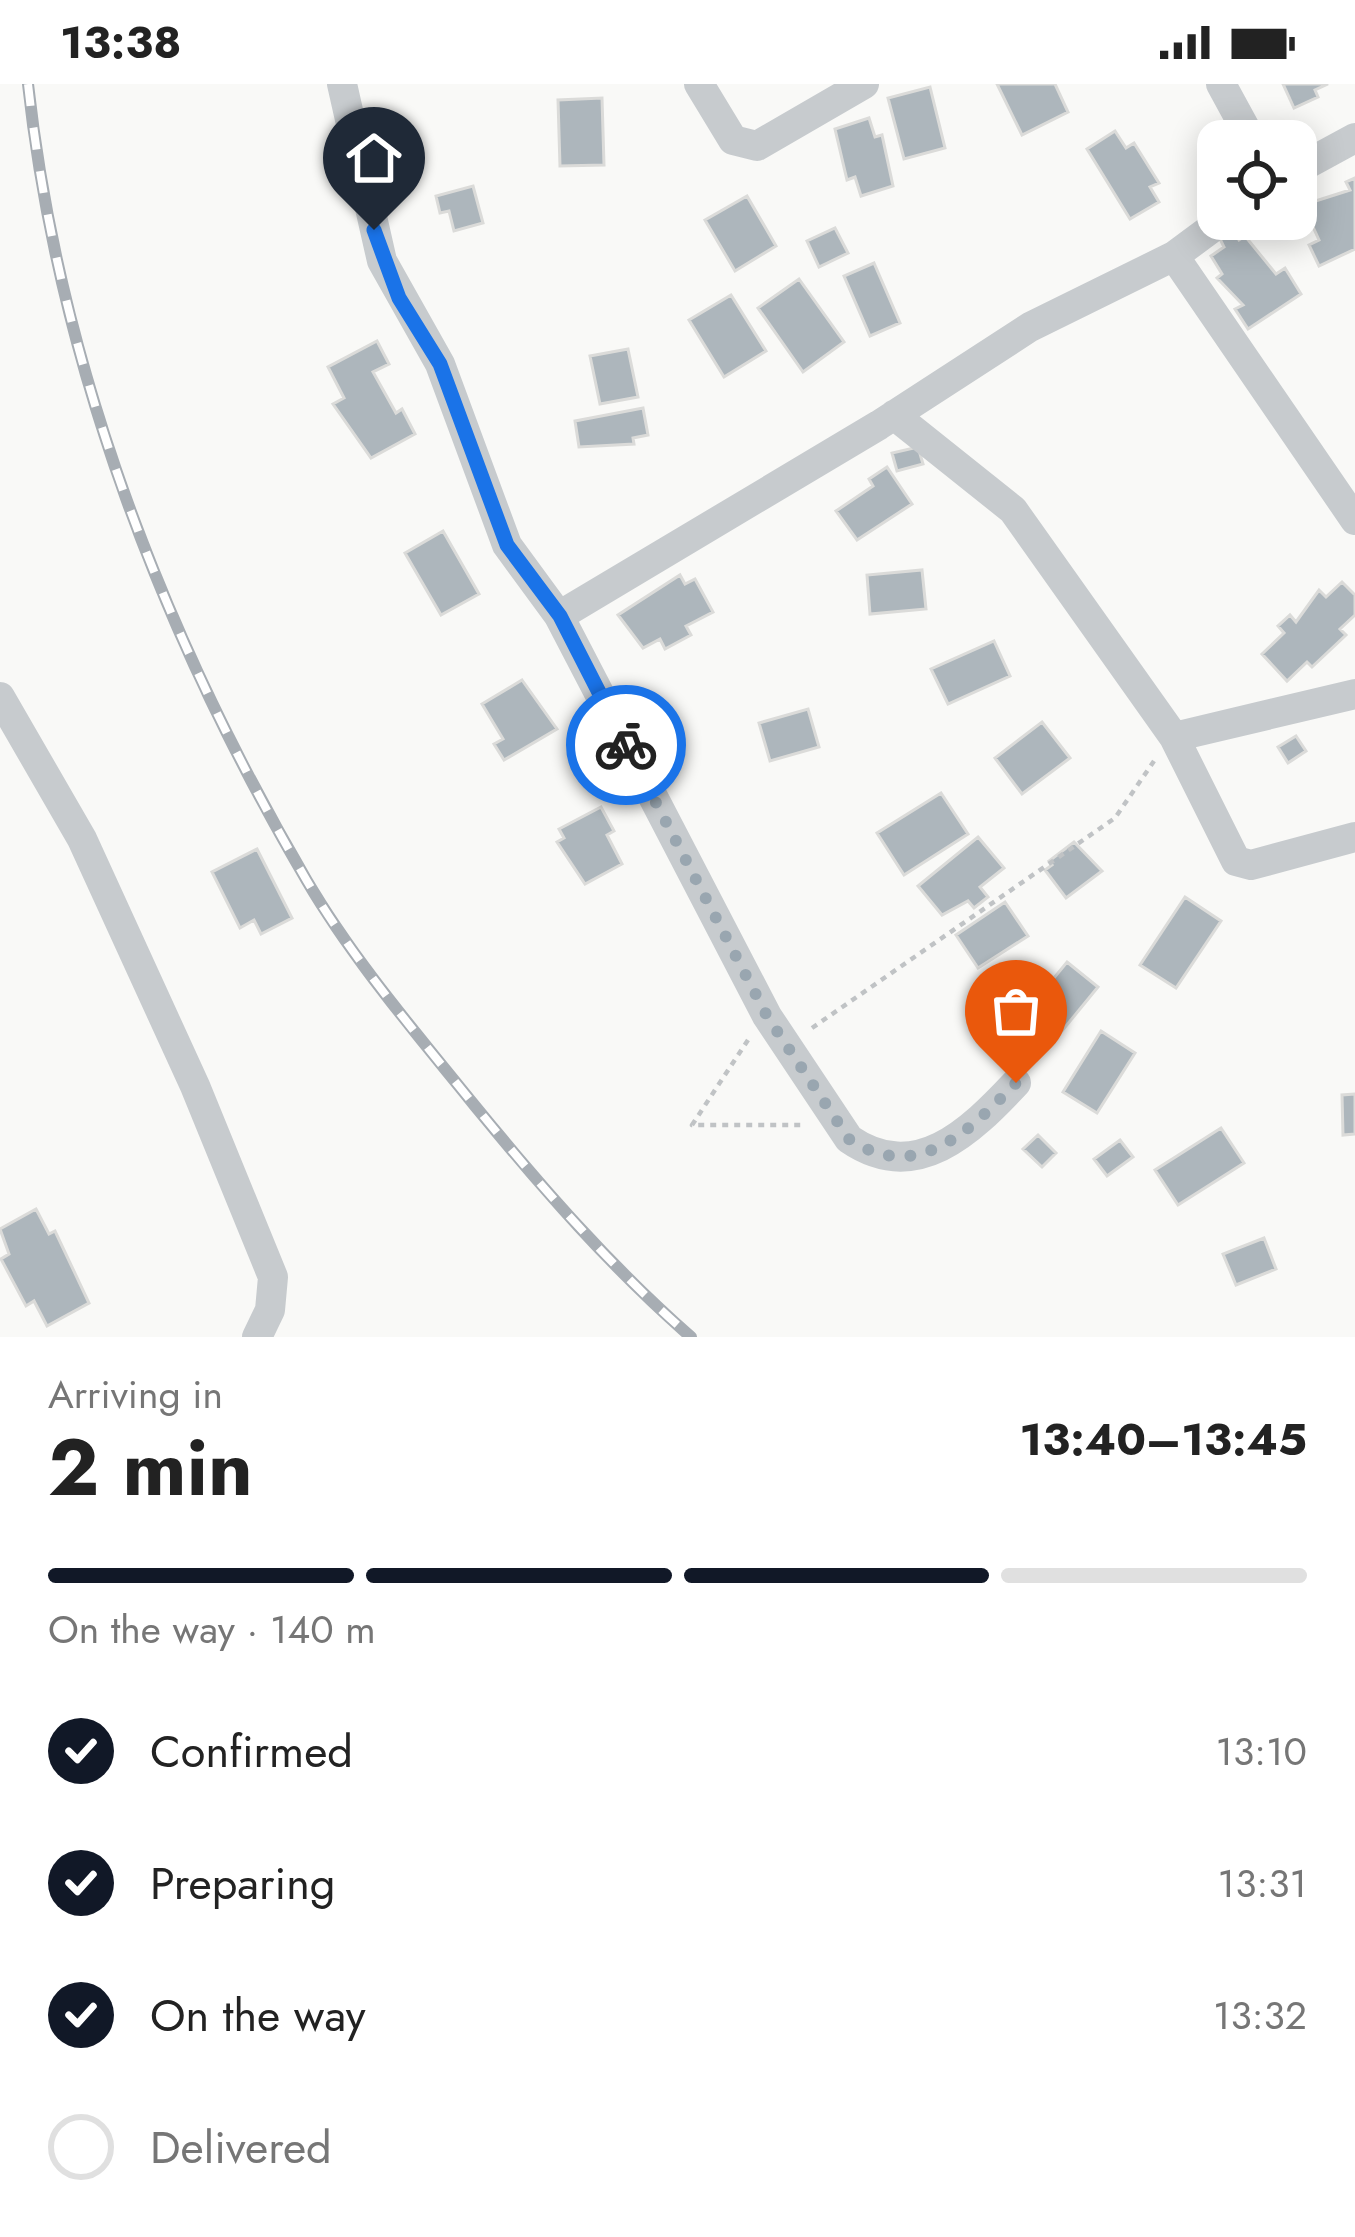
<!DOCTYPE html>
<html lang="en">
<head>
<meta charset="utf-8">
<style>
	body { margin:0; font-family:Jost,sans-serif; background:#f2f2f2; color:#222; height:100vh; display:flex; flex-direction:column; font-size:45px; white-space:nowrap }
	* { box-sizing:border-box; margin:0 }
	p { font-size:39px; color:#767676 }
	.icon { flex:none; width:66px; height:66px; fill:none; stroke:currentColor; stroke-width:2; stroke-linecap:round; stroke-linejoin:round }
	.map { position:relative; height:1253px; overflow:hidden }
	.details { display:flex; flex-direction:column; background:#fff; flex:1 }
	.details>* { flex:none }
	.buttons { position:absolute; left:1197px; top:36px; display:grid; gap:24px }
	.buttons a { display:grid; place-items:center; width:120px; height:120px; border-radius:24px; background:#fff; box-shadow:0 6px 30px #0003; font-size:60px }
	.pin { position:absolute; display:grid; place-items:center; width:102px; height:102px; color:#fff; margin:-123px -51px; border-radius:50% 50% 50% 0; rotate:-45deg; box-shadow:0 0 12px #0007 }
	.pin .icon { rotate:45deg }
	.courier { position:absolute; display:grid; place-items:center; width:120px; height:120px; margin:-60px; border:9px solid #1a73e8; border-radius:50%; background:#fff; color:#222; box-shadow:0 3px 15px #0007 }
	.overview em { font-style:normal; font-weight:700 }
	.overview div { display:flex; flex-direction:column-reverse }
	.overview { display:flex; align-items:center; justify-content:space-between; height:204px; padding:0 48px }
	h1 { font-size:78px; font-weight:700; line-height:90px }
	.bar { display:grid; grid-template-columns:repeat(4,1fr); gap:18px 12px; align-content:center; height:144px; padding:0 48px }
	.bar i { height:15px; border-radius:9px; background:#e0e0e0 }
	.bar .on { background:#111827 }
	.bar p { grid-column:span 4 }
	ol { padding:0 48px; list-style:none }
	li { display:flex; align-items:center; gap:36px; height:132px }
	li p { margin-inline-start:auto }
	li .icon { padding:12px; border-radius:50%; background:#111827; color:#fff; stroke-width:4 }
	li:last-child { color:#767676 }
	li i { width:66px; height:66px; border:6px solid #e0e0e0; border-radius:50% }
	.status { display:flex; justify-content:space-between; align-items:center; height:84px; padding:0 60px; background:#fff; direction:ltr }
	.status svg { height:33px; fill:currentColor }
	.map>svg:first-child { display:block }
</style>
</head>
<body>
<div class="status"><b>13:38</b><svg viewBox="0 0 49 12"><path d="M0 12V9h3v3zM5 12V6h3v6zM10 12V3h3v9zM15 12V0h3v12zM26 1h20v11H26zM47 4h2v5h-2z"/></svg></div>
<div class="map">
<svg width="1355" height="1253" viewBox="0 0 1355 1253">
	<rect width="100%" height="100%" fill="#f9f9f7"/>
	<path fill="#adb6bc" stroke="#dbdbd9" stroke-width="3" d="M997,0H1055L1068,28L1022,51Z
		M1283,0H1328L1315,6L1318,13L1294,24Z
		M930,3L945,64L904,75L888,14Z
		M602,14L604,81L560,82L558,16Z
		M869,34L875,53L882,51L893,102L861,112L855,93L847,96L835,45Z
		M1115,47L1126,64L1134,59L1159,99L1150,103L1159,118L1130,135L1087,65Z
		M1355,94V165L1319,182L1309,161L1319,156L1303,121L1350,106L1346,98Z
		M473,102L483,139L454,147L449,127L440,129L436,112Z
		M747,112L776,162L735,187L705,136Z
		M835,144L848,169L819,183L807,157Z
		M1233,146L1239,156L1245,152L1276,190L1285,184L1301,210L1248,245L1235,225L1243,221L1217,194L1222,190L1211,172L1224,163L1220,155Z
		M874,179L900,239L870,252L844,192Z
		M799,195L844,258L803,288L758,224Z
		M731,211L766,267L724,293L689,236Z
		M377,257L389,280L373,288L396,329L402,325L415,350L371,374L333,320L344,314L328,283Z
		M628,265L638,313L600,320L590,272Z
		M643,324L648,351L633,354L634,360L579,363L575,337Z
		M918,363L923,380L897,387L892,369Z
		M887,383L912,420L857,456L836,427L873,402L869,395Z
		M443,447L479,510L441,531L405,469Z
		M922,486L926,525L870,530L867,491Z
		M680,491L685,500L695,495L713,528L686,542L691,551L665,565L660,555L643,564L618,531Z
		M1342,498L1355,511V531L1340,545L1346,551L1312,583L1307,578L1287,597L1262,570L1284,549L1278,542L1290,531L1296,538L1319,506L1326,513Z
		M994,557L1010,592L948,620L931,585Z
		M522,596L557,645L504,676L494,660L503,655L482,620Z
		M808,625L819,663L770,677L759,639Z
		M1042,638L1070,674L1022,710L995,674Z
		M1296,652L1306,667L1288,679L1278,663Z
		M941,709L968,750L904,791L877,749Z
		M601,723L614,747L607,751L622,780L585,800L557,758L564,754L559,745Z
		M978,753L1004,784L980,803L988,813L974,824L968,817L942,831L918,802Z
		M1074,758L1102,787L1066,814L1045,786L1052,781L1049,777Z
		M257,765L292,834L261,850L254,836L240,844L212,788Z
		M1185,813L1221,837L1176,904L1140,881Z
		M1005,818L1028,852L978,884L956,851Z
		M1067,878L1098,903L1057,953L1026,928Z
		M1101,947L1135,969L1097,1029L1063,1008Z
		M1355,1010V1050L1343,1051L1342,1011Z
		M1221,1044L1244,1079L1178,1121L1155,1086Z
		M1038,1051L1056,1069L1042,1083L1023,1065Z
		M1120,1056L1133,1073L1107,1092L1094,1075Z
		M36,1125L49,1150L55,1147L89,1219L47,1242L34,1217L26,1222L1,1175L9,1170L0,1145Z
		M1264,1154L1276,1185L1236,1201L1223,1170Z"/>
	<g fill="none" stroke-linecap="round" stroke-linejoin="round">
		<path stroke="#c0c3c5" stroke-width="4.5" stroke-dasharray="6 6" stroke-linecap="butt" d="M812,944L1115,734L1154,677
			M748,956L692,1041H806"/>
		<path stroke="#c7cbce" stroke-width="30" d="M342,0L382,177L440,280L507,461L559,532L879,341L1030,243L1174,172L1224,135
			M699,0L733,56L757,62L864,0
			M1221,0L1252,57
			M1296,86L1355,54
			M1174,172L1355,436
			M894,331L1013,426L1174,653L1355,610
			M559,532L767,932L849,1055C916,1101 970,1048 1016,999
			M0,613L82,755L195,1002L273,1193L270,1226L257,1253
			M1174,653L1236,777L1251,781L1355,753"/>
		<g stroke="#a7adb3" stroke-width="12">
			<path id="rail" d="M28,0C59,282 164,553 307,797C354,877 417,950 475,1022C543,1105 611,1183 691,1253"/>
		</g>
		<use href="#rail" stroke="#fff" stroke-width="8" stroke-dasharray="22" stroke-linecap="butt"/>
	</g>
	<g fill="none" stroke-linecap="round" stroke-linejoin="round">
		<path stroke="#99a6b0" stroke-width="12" stroke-dasharray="0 21.6" d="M626,661L767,932L849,1055C917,1101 969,1047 1016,999"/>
		<path stroke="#1a73e8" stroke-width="15" d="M374,146L399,214L440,280L507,461L560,532L626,661"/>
	</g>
</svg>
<div class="buttons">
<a><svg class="icon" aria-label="locate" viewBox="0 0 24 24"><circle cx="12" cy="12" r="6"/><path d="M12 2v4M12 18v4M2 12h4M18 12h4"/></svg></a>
</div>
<div class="pin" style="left:1016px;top:999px;background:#ea580c"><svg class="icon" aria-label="bag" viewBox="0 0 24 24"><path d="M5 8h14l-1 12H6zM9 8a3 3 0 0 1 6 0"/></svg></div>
<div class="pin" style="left:374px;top:146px;background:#1f2937"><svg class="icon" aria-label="home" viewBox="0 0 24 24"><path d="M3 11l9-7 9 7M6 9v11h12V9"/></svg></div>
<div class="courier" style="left:626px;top:661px"><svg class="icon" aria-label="bike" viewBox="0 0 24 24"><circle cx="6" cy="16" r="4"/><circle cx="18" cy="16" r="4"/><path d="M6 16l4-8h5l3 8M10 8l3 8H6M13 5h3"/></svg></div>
</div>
<section class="details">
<div class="overview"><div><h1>2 min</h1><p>Arriving in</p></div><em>13:40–13:45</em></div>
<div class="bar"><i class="on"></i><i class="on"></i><i class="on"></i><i></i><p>On the way · 140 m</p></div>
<ol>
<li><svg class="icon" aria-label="check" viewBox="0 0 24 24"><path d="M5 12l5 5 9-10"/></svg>Confirmed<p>13:10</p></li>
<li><svg class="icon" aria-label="check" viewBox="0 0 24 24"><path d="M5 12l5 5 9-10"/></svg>Preparing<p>13:31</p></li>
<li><svg class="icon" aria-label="check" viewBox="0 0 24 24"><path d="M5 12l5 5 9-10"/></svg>On the way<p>13:32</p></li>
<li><i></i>Delivered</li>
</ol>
</section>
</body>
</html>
